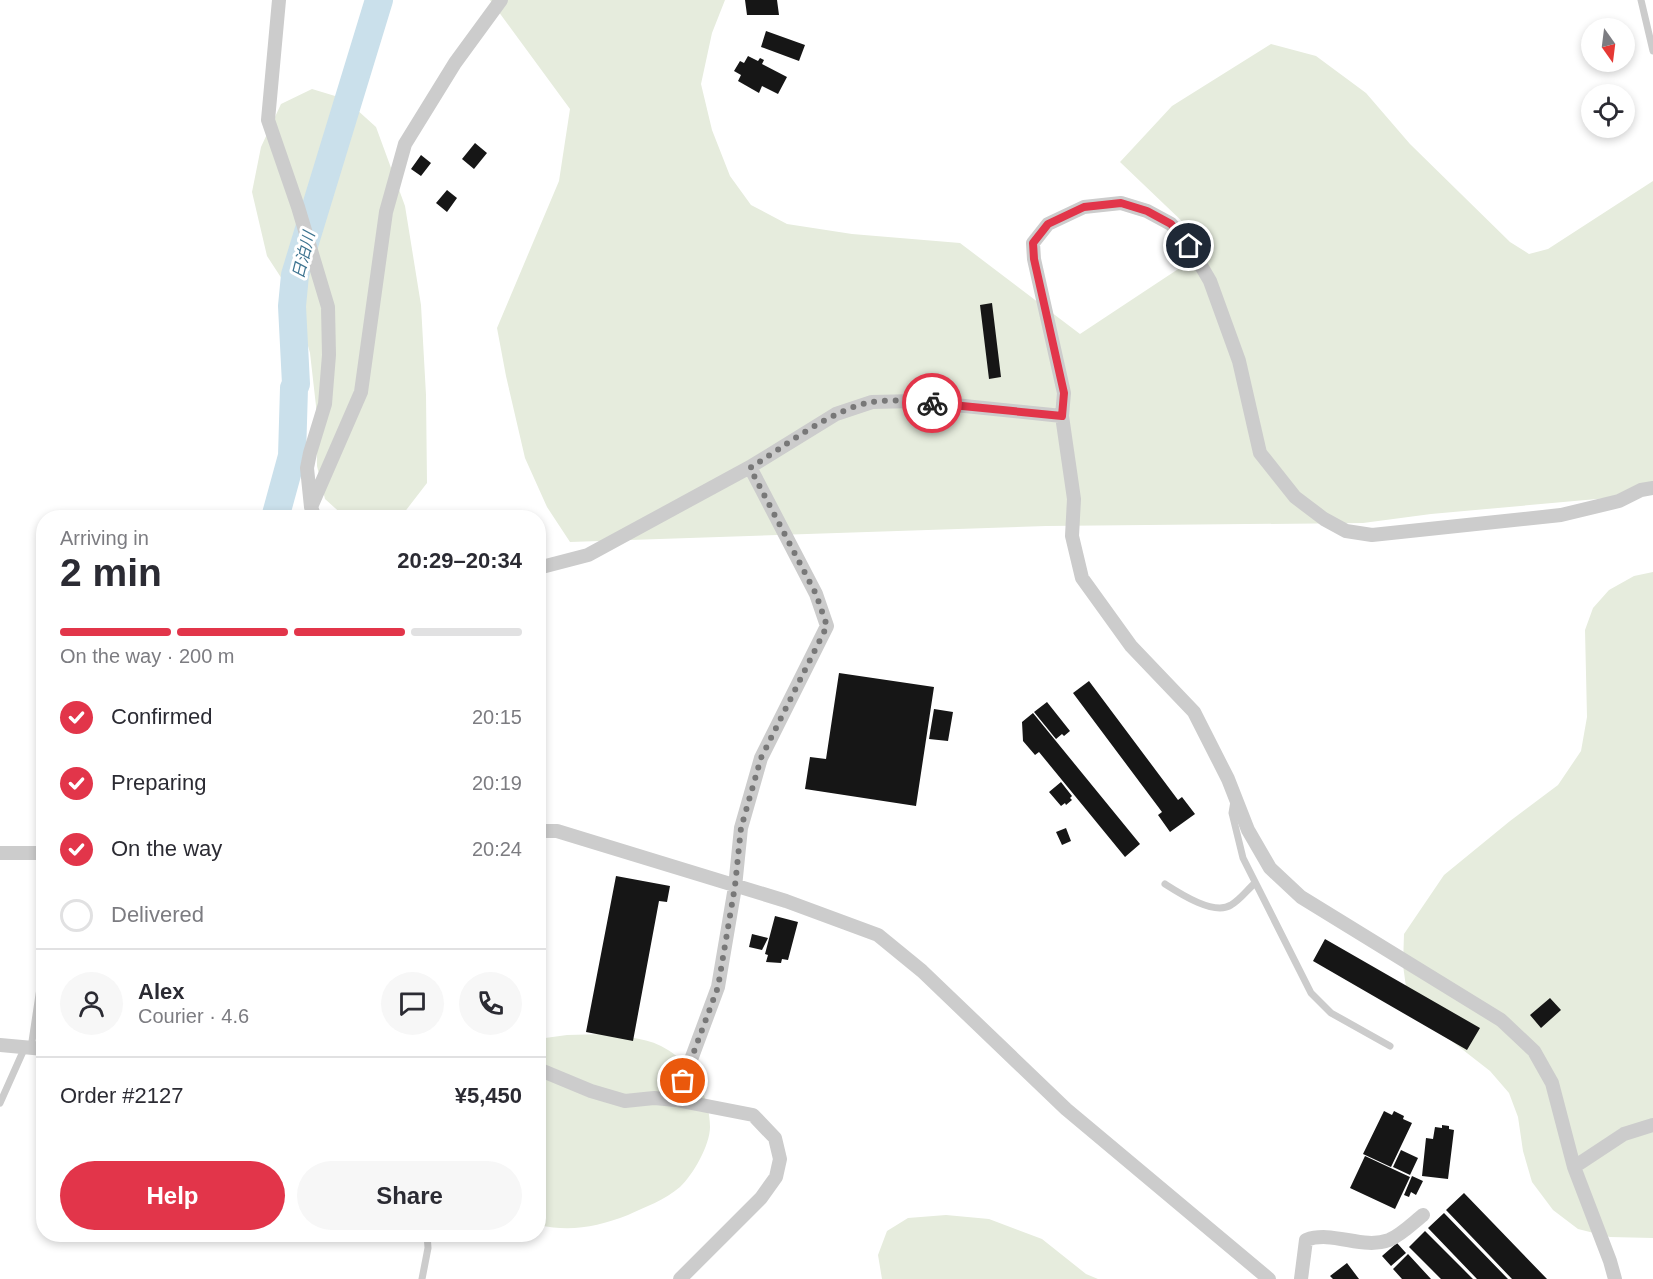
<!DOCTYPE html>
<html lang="en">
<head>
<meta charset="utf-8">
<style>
	body { margin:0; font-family:Helvetica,"Noto Sans JP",sans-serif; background:#f7f7f7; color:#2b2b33; height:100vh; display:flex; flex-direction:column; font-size:22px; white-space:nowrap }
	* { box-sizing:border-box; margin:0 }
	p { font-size:20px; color:#7c7c81 }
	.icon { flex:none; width:33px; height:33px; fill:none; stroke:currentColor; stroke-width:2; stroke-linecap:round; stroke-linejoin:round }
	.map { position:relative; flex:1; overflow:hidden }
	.side { position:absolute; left:36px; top:510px; width:510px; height:732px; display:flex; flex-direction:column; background:#fff; border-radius:24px; box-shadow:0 3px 9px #0003 }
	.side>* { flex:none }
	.needle { width:39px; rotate:166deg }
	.fabs { position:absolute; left:1581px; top:18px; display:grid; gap:12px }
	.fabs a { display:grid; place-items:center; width:54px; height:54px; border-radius:50%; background:#fff; box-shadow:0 3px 9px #0003; font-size:30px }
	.pin { position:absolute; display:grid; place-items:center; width:51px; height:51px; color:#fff; margin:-26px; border:3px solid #fff; border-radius:50%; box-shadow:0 2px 6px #0007 }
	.courier { position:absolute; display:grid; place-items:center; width:60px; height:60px; margin:-30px; border:4px solid #e2354a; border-radius:50%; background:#fff; color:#222; box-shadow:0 2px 8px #0007 }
	.headline em { font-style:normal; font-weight:600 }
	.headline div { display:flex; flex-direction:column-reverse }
	.headline { display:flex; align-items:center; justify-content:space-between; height:102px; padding:0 24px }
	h1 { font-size:39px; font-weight:600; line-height:45px }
	.bar { display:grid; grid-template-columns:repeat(4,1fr); gap:9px 6px; align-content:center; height:72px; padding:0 24px }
	.bar i { height:8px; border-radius:4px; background:#e1e1e2 }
	.bar .on { background:#e2354a }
	.bar p { grid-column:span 4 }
	.line { display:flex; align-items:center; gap:15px; padding:0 24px; border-top:2px solid #e1e1e2 }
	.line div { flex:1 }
	.round { display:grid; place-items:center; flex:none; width:63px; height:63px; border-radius:32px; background:#f7f7f7 }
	ol { padding:0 24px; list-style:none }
	li { display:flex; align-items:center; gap:18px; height:66px }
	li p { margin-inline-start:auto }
	li .icon { padding:6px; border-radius:50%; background:#e2354a; color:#fff; stroke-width:4 }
	li:last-child { color:#7c7c81 }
	li i { width:33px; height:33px; border:3px solid #e1e1e2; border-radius:50% }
	.primary-button { display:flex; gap:12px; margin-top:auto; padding:12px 24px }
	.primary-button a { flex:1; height:69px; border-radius:36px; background:#e2354a; color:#fff; font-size:24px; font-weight:600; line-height:69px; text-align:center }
	.primary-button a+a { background:#f7f7f7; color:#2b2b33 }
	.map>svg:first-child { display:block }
</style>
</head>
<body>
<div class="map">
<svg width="1653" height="1279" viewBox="0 0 1653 1279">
	<rect width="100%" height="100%" fill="#fff"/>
	<path fill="#e6ecdd" d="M490,0H725L712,33L701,84L712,130L730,176L751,205L787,224L852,234L960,243L1080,334L1210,248L1120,162L1172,106L1271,44L1316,56L1366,93L1410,144L1510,242L1529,254L1548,249L1653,181V494L1431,514L1363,523L1046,526L570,542L547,507L525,458L506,376L497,328L559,181L570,109Z
		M312,89L345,99L376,127L405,206L421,305L426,395L427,483L400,518L345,517L325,499L317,466L316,406L310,353L295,299L267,256L252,192L261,147L281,104Z
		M1653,572V1238L1610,1237L1578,1229L1553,1210L1532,1182L1523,1151L1518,1117L1509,1093L1490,1071L1449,1039L1406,987L1403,965L1404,934L1444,875L1510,821L1558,785L1581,751L1587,717L1585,630L1593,608L1609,590L1634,576Z
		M606,1034C627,1037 650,1038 668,1050C693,1065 710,1097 710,1127C710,1145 693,1175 680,1187C665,1200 645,1207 628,1215C597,1227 570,1232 539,1225L538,1039L567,1035Z
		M946,1215L989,1219L1042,1239L1086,1274L1098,1279H882L878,1255L887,1231L908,1218Z"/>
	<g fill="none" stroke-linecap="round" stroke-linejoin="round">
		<path stroke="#cae0eb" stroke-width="28" d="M275,518L292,456L294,388L296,384L292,306L295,275L379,0"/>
	</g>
	<path fill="#161616" d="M745,0H777L779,15H747Z
		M766,31L805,45L799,61L761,47Z
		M748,56L758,61L760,58L764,60L762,64L787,77L778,94L762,86L759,93L738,81L741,75L734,71L740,61L744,63Z
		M475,143L487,153L474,169L462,159Z
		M421,155L431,163L421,176L411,169Z
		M447,190L457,198L447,212L436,203Z
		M992,303L1001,377L989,379L980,305Z
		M839,673L934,687L916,806L805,789L810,757L826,759Z
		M1089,681L1178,800L1182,797L1195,814L1170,832L1158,815L1162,812L1073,693Z
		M1047,702L1070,731L1064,736L1062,734L1056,739L1034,712Z
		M934,709L953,712L948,741L929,739Z
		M1033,713L1140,844L1125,857L1039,752L1035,755L1023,741L1022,722Z
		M1061,782L1072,796L1070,798L1072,800L1066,805L1065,803L1061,806L1049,792Z
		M1066,828L1071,841L1062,845L1056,832Z
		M616,876L670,886L667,902L659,901L633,1041L586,1032Z
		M775,916L798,922L788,960L782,959L781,963L766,962L768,955L765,954Z
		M752,934L768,938L762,950L749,947Z
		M1325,939L1480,1028L1467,1050L1313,961Z
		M1550,998L1561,1010L1541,1028L1530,1015Z
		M1384,1111L1392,1115L1394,1111L1404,1116L1403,1119L1412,1123L1391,1167L1363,1154Z
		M1442,1125L1449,1126V1129L1454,1130L1448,1179L1422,1176L1426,1138L1433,1139L1435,1127L1442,1128Z
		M1401,1150L1418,1158L1410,1175L1393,1167Z
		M1365,1156L1410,1177L1395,1209L1350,1188Z
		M1412,1176L1423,1181L1416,1195L1411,1192L1409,1197L1404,1195Z
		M1464,1193L1547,1279H1512L1446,1210Z
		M1444,1213L1508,1279H1477L1428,1228Z
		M1425,1231L1473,1279H1441L1409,1247Z
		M1397,1243L1406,1253L1391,1266L1382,1256Z
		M1408,1254L1431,1279H1402L1393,1269Z
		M1347,1263L1359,1279H1333L1330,1276Z"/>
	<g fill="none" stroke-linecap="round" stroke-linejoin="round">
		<path stroke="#ccc" stroke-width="7" d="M1641,0L1653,51
			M1234,801L1232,813L1243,858L1311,993L1331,1013L1390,1046
			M1165,884C1179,893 1214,916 1231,905C1240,900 1247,890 1255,883
			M31,1048L40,988L44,977
			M0,1103L25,1047
			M422,1279L428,1248L427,1234"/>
		<path stroke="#ccc" stroke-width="14" d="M279,0L268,120L298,207L328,307L329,355L325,404L310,453L307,468L311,507L315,518
			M311,507L361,392L386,212L405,144L455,63L501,0
			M538,568L588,555L750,467L836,414L872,402L916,401L1062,416
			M538,831H557L786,901L878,935L922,971L1066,1109L1269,1279
			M0,853H44
			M0,1045L44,1049
			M538,1069L591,1091L625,1101L654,1098L676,1100L753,1115L775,1138L780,1159L776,1177L761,1198L680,1279
			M676,1100L718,987L735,887L741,828L761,758L827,626L816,594L750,467
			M1574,1167L1624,1134L1653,1125
			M1301,1279L1306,1240C1333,1230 1362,1250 1389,1240C1401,1235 1413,1223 1423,1215
			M1615,1279L1610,1261L1574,1167L1552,1083L1534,1051L1501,1020L1301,897L1270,868L1248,830L1228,779L1194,712L1131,646L1082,578L1072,536L1074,499L1062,416L1064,393L1034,259L1033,243L1048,224L1084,207L1121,203L1147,211L1171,224L1189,245L1210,281L1239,361L1260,453L1295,497L1324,519L1346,531L1372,535L1561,515L1619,501L1641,490L1653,488"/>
	</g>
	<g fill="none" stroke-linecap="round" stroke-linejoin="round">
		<path stroke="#787878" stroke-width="6" stroke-dasharray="0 10.8" d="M683,1081L718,987L735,886L741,828L761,758L827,626L816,594L750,468C785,446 832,409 872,402C891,399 914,401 932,403"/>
		<path stroke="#e2354a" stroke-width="8" d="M932,403L1062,416L1064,393L1034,259L1033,243L1048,224L1084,207L1121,203L1147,211L1171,224L1189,246"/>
	</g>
	<g text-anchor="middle" stroke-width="6" stroke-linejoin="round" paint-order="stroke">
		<g font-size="16" font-style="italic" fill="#3e7490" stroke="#fff">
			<text transform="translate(303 255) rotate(-76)" y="6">日泊川</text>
		</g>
	</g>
</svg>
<div class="fabs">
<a><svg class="needle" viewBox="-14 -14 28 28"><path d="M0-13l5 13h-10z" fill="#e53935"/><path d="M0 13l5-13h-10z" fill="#7c7c81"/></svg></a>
<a><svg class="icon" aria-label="locate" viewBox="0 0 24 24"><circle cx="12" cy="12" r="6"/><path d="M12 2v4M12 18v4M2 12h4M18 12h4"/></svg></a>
</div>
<div class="pin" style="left:683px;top:1081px;background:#ea580c"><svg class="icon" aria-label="bag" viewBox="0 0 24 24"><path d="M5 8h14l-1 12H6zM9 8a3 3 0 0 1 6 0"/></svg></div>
<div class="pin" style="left:1189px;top:246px;background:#1f2937"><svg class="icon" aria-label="home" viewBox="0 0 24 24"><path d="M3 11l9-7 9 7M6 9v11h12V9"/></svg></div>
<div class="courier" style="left:932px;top:403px"><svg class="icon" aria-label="bike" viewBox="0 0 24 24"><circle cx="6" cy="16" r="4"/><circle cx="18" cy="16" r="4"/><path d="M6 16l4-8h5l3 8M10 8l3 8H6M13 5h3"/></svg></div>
<section class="side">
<div class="headline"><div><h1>2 min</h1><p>Arriving in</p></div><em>20:29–20:34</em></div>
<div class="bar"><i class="on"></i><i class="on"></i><i class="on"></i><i></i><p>On the way · 200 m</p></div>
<ol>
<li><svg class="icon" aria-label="check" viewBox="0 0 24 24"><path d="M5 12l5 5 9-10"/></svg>Confirmed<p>20:15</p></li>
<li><svg class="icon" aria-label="check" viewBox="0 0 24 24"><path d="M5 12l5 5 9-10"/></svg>Preparing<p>20:19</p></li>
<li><svg class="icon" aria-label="check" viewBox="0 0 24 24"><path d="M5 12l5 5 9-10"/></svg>On the way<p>20:24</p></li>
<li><i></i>Delivered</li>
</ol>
<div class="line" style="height:108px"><a class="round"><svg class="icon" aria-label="person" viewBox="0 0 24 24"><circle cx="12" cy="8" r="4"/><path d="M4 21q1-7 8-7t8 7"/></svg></a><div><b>Alex</b><p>Courier · 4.6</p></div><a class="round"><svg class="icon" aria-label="chat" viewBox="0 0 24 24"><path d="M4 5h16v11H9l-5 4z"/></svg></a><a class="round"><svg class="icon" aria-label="phone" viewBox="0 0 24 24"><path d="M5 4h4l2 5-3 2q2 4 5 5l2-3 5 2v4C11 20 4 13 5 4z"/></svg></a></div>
<div class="line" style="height:78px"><div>Order #2127</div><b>¥5,450</b></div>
<div class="primary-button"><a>Help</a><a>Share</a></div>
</section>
</div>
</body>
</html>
